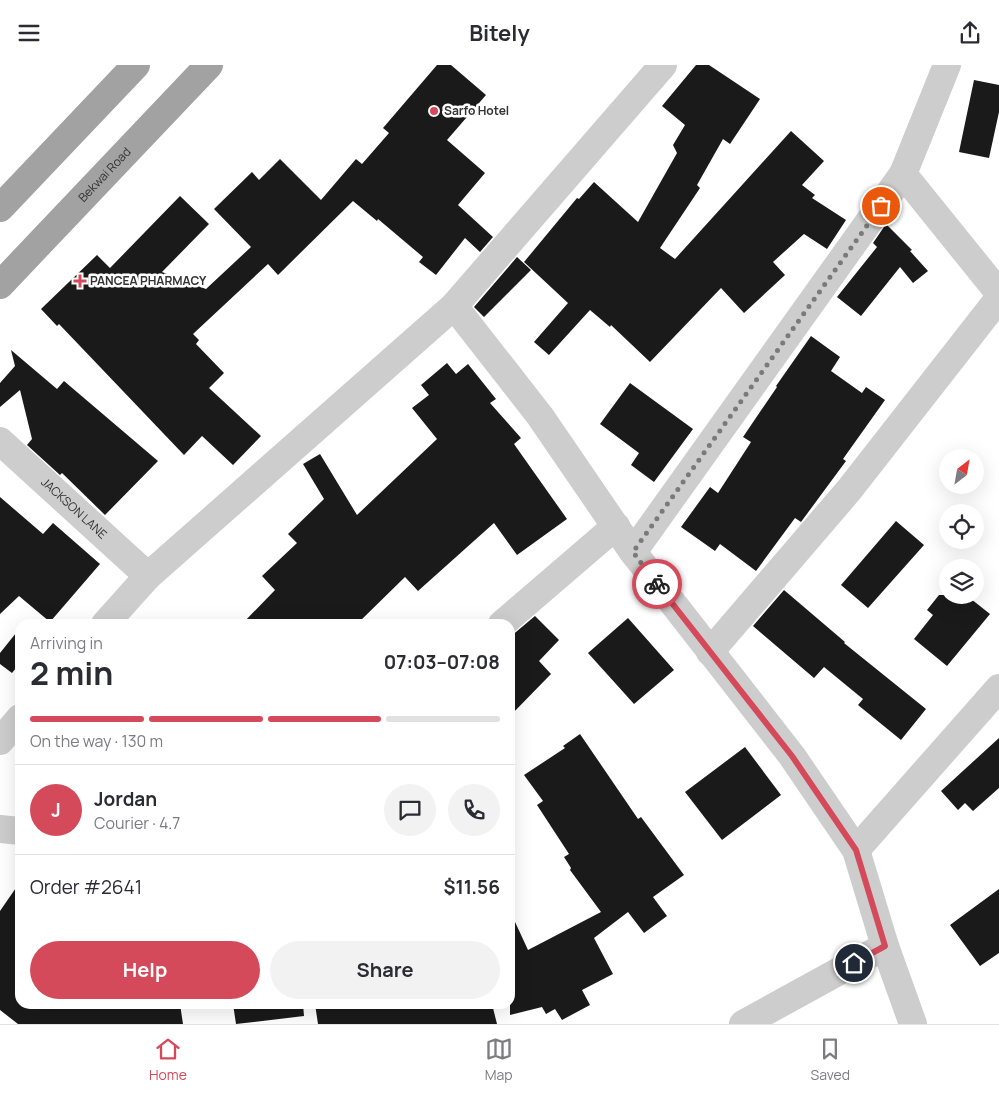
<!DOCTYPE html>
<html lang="en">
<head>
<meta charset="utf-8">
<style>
	body { margin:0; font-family:Manrope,sans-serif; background:#f2f2f3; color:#2b2b33; height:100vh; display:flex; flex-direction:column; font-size:19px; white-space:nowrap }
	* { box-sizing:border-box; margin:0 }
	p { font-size:16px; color:#7c7c81 }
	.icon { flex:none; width:28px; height:28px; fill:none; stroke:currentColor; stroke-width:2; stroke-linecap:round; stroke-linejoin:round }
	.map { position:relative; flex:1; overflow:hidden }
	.drawer { position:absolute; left:15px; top:554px; width:500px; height:390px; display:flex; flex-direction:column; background:#fff; border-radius:15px; box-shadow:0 5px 20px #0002 }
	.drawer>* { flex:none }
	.needle { width:32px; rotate:31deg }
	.fabs { position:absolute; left:939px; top:384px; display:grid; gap:10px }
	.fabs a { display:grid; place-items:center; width:45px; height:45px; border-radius:50%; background:#fff; box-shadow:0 5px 20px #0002; font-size:25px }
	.pin { position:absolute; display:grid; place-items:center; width:42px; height:42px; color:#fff; margin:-21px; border:2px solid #fff; border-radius:50%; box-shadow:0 1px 5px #0007 }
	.courier { position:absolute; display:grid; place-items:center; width:50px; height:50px; margin:-25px; border:4px solid #d44a5a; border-radius:50%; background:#fff; color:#222; box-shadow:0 1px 6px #0007 }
	.head em { font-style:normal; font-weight:700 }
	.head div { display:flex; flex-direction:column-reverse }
	.head { display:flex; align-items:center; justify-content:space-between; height:85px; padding:0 15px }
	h1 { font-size:32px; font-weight:700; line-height:38px }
	.bar { display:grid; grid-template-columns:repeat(4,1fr); gap:8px 5px; align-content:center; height:60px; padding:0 15px }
	.bar i { height:6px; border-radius:4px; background:#e1e1e2 }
	.bar .active { background:#d44a5a }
	.bar p { grid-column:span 4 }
	.line { display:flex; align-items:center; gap:12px; padding:0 15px; border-top:1px solid #e1e1e2 }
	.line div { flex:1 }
	.round { display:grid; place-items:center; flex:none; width:52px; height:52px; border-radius:26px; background:#f2f2f3 }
	.cta { display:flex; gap:10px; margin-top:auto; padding:10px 15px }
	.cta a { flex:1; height:58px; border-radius:30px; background:#d44a5a; color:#fff; font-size:20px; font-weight:700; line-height:58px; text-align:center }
	.cta a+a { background:#f2f2f3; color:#2b2b33 }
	header { display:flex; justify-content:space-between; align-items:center; height:65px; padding:0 15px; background:#fff; font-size:22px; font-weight:700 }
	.dock { display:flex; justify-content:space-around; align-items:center; height:70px; border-top:1px solid #e1e1e2; background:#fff; font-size:14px; color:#7c7c81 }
	.dock a { display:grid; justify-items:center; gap:2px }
	.dock .active { color:#d44a5a }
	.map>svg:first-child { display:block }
</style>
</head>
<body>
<header><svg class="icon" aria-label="menu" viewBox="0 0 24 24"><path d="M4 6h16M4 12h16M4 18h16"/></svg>Bitely<svg class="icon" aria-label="share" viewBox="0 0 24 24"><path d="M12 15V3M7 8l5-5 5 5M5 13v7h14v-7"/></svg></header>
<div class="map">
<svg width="999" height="959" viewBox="0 0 999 959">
	<rect width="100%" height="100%" fill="#fff"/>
	<path fill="#1a1a1a" d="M437,0H451L486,30L447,75L485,108L458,140L493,172L480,187L465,173L436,210L419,197L423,192L378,154L377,156L353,136L278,210L268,199L193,269L199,275L196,279L224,308L209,323L261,371L233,400L202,371L184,390L59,259L57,261L41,244L97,190L110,203L180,131L209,159L162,207L206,224L251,182L214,144L252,107L259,115L280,94L321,135L356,94L362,99L389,68L383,63Z
		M696,0H709L760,34L730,79L723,74L697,120L700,123L660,183L675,194L791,66L824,96L802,120L815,130L812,133L846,155L827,184L804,169L773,197L785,210L744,248L721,223L650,297L611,260L610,262L590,245L549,290L534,277L568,238L524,197L577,133L579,134L594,117L638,157L677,88L673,80L685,60L662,41Z
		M974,15L999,20V47L989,93L959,87Z
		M886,159L912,185L910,186L928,206L913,218L900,202L861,251L837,232L877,182L873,178Z
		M517,192L531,205L484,252L474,242Z
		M811,271L840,292L831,306L862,328L866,322L885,335L843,394L846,396L801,457L795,453L756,506L720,479L715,486L681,462L710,422L718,428L751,377L743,372L777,322L776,321Z
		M11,285L57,324L64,316L158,396L105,450L62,408L60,410L27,380L32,374L20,325L0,342V318L15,301Z
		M447,298L456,309L468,299L496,334L490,338L521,373L514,379L567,454L517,490L494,458L418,526L405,512L357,559H242L275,525L262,511L297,478L288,469L324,434L303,399L320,389L357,450L437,374L412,343L429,330L421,320Z
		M630,318L693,364L654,417L631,400L639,388L600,359Z
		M0,432L43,469L53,458L100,499L50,557L19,531L0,549Z
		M896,456L924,480L868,543L841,520Z
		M784,525L845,577L844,578L926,644L901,675L858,640L863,634L824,602L814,613L753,561Z
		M939,530H966L990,549L947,601L914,574L933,550L927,545Z
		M535,551L559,575L539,596L551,609L510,651V572Z
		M628,553L674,605L634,639L588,588Z
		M20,563V598L12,608L0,599V588Z
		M580,669L638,754L641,752L684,810L653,832L667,851L644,868L628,847L594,873L613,909L582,925L590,940L562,955L555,944L546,949L542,942L510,950V846L528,885L601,847L570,805L571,803L564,792L569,789L537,740L543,736L524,710L565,683L563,681Z
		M999,673V723L973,746L965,738L958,745L941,726Z
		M745,682L781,730L722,775L685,727Z
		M20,817V939H180L183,959H18L0,945V846Z
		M999,824V888L980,901L950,860Z
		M233,939H303L304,951L236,959Z
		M315,939H492L497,959H318Z"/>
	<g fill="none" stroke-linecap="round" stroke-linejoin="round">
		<g stroke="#cdcdcd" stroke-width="28">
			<path d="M903,109L999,228"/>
			<path d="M454,241L540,351L633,487L792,691L856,785L885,881L913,959"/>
			<path id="s1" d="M0,376L148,511"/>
			<path d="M633,487L903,109L947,0"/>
			<path d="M105,559L148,511L454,241L663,0"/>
			<path d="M502,559L616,461"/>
			<path d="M710,587L849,425L999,233"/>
			<path d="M0,676L20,653"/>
			<path d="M0,764L20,766"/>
			<path d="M856,785L999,623"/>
			<path d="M743,959L885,881"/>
		</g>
		<g stroke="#a2a2a2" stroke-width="28">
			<path d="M0,143L136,0"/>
			<path id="s2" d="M0,220L209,0"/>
		</g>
	</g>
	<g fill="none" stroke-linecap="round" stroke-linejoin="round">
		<path stroke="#7a7a7a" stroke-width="5" stroke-dasharray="0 9" d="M657,519L633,487L881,141"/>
		<path stroke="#d44a5a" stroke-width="6" d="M657,519L792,691L856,785L885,881L854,898"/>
	</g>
	<g fill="#d44a5a" stroke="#fff" stroke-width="2">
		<circle cx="434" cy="46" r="5"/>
		<path d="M77.5 208.5h5v5h5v5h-5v5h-5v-5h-5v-5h5z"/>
	</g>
	<g text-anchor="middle" stroke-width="5" stroke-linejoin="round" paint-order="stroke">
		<g font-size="12" font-weight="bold" fill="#333" stroke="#fff" text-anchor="start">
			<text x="444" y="50">Sarfo Hotel</text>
			<text x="90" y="220">PANCEA PHARMACY</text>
		</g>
		<g font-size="12" fill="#333" stroke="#fff">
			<text dy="4" stroke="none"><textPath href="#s2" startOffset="152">Bekwai Road</textPath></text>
			<text dy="4" stroke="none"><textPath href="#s1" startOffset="100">JACKSON LANE</textPath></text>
		</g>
	</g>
</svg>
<div class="fabs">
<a><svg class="needle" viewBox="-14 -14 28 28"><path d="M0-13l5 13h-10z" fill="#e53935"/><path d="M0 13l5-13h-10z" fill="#7c7c81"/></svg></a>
<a><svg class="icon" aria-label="locate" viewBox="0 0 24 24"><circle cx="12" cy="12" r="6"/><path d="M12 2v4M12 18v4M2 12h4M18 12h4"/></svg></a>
<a><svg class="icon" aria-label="layers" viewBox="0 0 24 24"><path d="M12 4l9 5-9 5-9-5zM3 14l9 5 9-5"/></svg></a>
</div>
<div class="pin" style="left:881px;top:141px;background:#ea580c"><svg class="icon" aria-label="bag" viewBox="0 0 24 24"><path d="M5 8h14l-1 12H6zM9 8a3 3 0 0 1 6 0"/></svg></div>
<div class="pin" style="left:854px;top:898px;background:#1f2937"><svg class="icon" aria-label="home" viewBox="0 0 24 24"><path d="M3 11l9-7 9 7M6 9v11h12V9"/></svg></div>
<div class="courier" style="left:657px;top:519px"><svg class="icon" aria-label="bike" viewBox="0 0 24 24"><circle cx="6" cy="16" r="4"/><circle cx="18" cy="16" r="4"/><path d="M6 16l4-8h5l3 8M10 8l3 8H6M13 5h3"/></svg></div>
<section class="drawer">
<div class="head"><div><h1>2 min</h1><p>Arriving in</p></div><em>07:03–07:08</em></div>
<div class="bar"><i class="active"></i><i class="active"></i><i class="active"></i><i></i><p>On the way · 130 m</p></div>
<div class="line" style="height:90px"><b class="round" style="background:#d44a5a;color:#fff">J</b><div><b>Jordan</b><p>Courier · 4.7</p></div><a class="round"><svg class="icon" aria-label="chat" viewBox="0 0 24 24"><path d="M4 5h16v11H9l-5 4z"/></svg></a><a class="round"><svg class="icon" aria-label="phone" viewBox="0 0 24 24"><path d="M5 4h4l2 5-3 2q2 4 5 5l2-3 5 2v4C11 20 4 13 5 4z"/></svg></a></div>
<div class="line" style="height:65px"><div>Order #2641</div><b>$11.56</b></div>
<div class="cta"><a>Help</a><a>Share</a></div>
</section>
</div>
<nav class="dock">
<a class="active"><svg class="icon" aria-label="home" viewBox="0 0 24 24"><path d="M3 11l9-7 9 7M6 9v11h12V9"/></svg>Home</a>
<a><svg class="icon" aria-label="map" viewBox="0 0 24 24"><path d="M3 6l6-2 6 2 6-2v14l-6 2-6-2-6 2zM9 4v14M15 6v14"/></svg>Map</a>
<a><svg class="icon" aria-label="saved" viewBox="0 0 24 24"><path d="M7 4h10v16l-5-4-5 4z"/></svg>Saved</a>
</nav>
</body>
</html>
